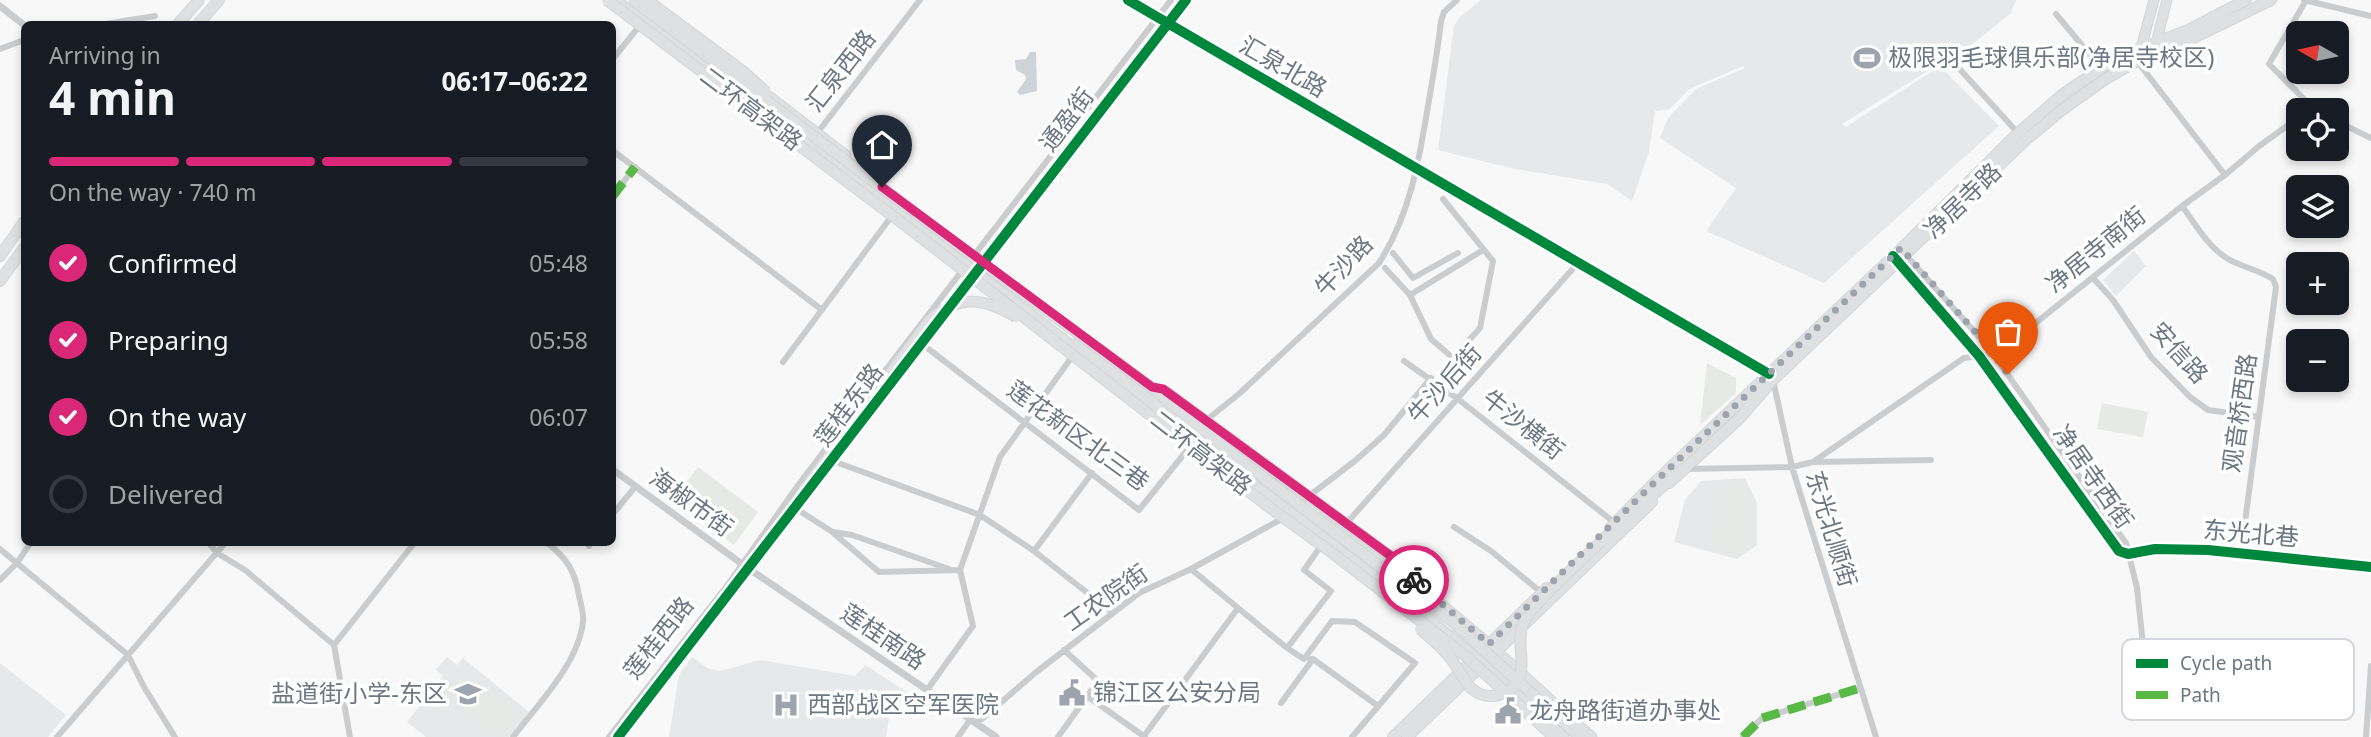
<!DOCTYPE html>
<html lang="en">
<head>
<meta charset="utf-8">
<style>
	body { margin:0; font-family:"Noto Sans","Noto Sans SC",sans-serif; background:#20242c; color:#f1f3f6; height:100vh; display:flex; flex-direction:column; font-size:26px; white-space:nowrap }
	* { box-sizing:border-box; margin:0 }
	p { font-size:23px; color:#9ea1a6 }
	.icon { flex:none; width:38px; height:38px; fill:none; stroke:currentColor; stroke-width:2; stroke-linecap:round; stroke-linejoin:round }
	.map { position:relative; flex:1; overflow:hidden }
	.side { position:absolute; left:21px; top:21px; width:595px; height:525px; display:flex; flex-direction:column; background:#171b24; border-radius:10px; box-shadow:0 4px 10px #0003 }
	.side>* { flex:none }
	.needle { width:46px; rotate:279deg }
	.controls { position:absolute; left:2286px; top:21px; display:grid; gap:14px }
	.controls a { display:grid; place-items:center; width:63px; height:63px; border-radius:10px; background:#171b24; box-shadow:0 4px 10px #0003; font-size:35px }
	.pin { position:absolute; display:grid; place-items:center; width:60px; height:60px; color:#fff; margin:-72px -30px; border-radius:50% 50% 50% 0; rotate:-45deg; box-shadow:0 0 7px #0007 }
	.pin .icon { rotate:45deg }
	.courier { position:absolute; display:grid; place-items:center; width:70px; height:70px; margin:-35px; border:5px solid #db2777; border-radius:50%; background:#fff; color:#222; box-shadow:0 2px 9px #0007 }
	.head em { font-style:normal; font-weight:700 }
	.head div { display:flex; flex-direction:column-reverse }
	.head { display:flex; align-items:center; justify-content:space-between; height:119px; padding:0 28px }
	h1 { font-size:46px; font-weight:700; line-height:52px }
	.bar { display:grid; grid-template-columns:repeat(4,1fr); gap:10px 7px; align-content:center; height:84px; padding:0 28px }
	.bar i { height:9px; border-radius:5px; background:#363941 }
	.bar .current { background:#db2777 }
	.bar p { grid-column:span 4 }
	ol { padding:0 28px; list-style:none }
	li { display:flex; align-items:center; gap:21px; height:77px }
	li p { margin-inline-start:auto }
	li .icon { padding:7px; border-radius:50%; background:#db2777; color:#fff; stroke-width:4 }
	li:last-child { color:#9ea1a6 }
	li i { width:38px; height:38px; border:4px solid #363941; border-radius:50% }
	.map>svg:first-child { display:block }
</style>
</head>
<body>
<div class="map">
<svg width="2371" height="737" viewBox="0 0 2371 737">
	<rect width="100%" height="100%" fill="#f8f8f8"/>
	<path fill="#e6e8e9" d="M1481,0H2016L2010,14L1955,58L1934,67L1842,124L1846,127L1940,66L1999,126L1824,283L1706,231L1736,188L1660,138L1668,118L1696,89L1745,68L1743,66L1689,89L1670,109L1655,111L1649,152L1632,201L1607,184L1515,169L1438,150L1454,26L1460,17Z
		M2134,251L2146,266L2116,296L2103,280Z
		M1745,478L1757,503V545L1737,559L1674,542L1685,500L1701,481Z
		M447,657L457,665L463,658L529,712L509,737H426L407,722L443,676L436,670Z
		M692,657L709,669L721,671L760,660L855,676L865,665L907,692L889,718L886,737H669L679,675Z
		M0,663L66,715L48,737H0Z"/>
	<path fill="#e6e9e5" d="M1707,363L1736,378V393L1700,425Z
		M2102,403L2148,412L2143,437L2097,429Z
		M698,467L758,512L734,545L673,500Z
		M1743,484L1753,503V543L1739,555L1715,548L1720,488Z
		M475,677L519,713L500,737H496L454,703Z"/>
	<path fill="#cdd3d6" d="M1030,52H1036L1037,91L1020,95L1017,92L1026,79L1025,75L1016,70L1015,60L1026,59Z"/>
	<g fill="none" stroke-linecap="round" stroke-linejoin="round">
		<g stroke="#d4d5d5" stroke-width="11">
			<path id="secondary" d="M616,0L714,72L1416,608L1476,657L1564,737
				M2140,52L2154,0
				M2153,55L2167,0
				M760,89L846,155
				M1079,340L1174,412
				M1323,517L1420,586L1489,644L1592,737"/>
		</g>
		<g stroke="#d4d5d6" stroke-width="12">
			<path id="primary" d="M178,24L199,0
				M198,24L219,0
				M0,256L24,222
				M0,281L24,248
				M1669,483L1739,419L1773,380L2027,139L2062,110L2104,80L2137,61L2187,41L2271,0
				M1611,527L1655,482L1901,249L2018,133L2063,94L2116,58L2188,30L2246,0
				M1393,737L1547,588
				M1407,737L1652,502"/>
		</g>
		<g stroke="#d4d5d5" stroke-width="12">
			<path id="trunk" d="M780,526L804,490
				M1600,542L1672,478
				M1394,559L1420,586
				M1543,704L1580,737
				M1532,717L1554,737"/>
		</g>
		<path stroke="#cbccce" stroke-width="6" d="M1128,0L1769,374
			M2304,0L2371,16
			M2305,2L2269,64L2315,110
			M2056,14L2100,67
			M105,24L155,16
			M0,49L24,40
			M612,60L641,24
			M2137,61L2225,175
			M1955,64L2018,133
			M2336,121L2371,138
			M818,132L920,0
			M612,150L822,310
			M612,197L635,167
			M2182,206C2196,225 2208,247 2228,259C2242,267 2259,270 2273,279L2276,287L2241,552
			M1393,253L1413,278L1458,253
			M1904,253L1989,348L2126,543L2137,588L2149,702
			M1896,260L1979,356L2119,551L2128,554L2155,549L2208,550L2371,567
			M1385,268L1410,295L1431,339L1453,358L1480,328L1493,261L1443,199
			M2093,278L2113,300L2151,357L2190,397L2208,410L2258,417
			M1410,295L1483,250
			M922,344L1139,510L1192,444
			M1404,361L1458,399L1615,523
			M783,362L894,213
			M1773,380L1792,467L1876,737
			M1204,422L1240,393L1379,263C1410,215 1419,161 1428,106C1433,77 1438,49 1441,21L1444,12L1457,0
			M833,461L980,515L1034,551L1113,613
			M1813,462L1964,358L1998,353L2182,206L2225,175L2258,147L2298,118
			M1685,469L1792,467L1813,462L1931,460
			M802,500L1186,0
			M1301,502L1356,460L1384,435L1431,378
			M795,508L831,531L879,572L960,570
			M612,515L635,487
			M1344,526L1578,263
			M1454,527L1491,551L1542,593
			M833,532L852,535L949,569
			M208,542L217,553L245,570L334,645L350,737
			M589,546L591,542
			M0,549L128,655L144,687L175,737
			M1034,551L1092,473
			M0,580L17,563L31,542
			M1238,608L1287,648L1331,591L1304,570L1323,543
			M334,645L415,542
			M1287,648L1304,659L1332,621L1355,622L1415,663L1352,737
			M1313,659L1378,706
			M927,690L973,626L960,570L1000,457L1074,354
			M1087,696L1145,737
			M1281,703L1313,659H1310
			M1144,736L1238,608L1191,569
			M57,737L226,542
			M513,737C538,704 578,664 583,622C584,614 581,604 579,596C575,571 567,558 546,542
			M609,737L729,583L799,484L884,372L1171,0
			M618,737L781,524
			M958,737L970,720L982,719L1035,673L1139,593L1191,569L1287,516
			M1058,737L1098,681L1064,650
			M1743,737L1762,718L1860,688
			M2366,737L2371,666"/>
		<path stroke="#cbccce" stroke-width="7" d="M0,6L24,25
			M612,469L742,564L996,737"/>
		<use href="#secondary" stroke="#dfe0e1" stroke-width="9"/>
		<use href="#primary" stroke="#dfe0e1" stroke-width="10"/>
		<use href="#trunk" stroke="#dfe0e1" stroke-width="10"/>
		<g stroke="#d4d5d5" stroke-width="12" stroke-linecap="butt">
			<path id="trunk-bridge" d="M607,0L906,226L1269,507L1335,555L1468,658L1532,717
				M633,0L987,267L1151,387L1226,449L1454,623L1543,704
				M647,0L744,72L766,92
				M1165,391L1394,559
				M804,490L930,320C960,294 984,298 1016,317
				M1420,629C1431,638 1442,647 1451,659C1458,668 1463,681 1472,689C1487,702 1514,696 1520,676C1525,659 1516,641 1523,624C1531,604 1583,560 1600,542"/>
		</g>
		<use href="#trunk-bridge" stroke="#dfe0e1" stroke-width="10"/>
		<path stroke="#58b947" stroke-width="9" stroke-dasharray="18 9" stroke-linecap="butt" d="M612,197L635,167
			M1743,737L1762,718L1860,688"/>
		<g stroke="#fff" stroke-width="15">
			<path id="cycleway" d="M1128,0L1769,374
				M1893,256L1979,356L2119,551L2128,554L2155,549L2208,550L2371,567
				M618,737L1186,0"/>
		</g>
		<use href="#cycleway" stroke="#00873e" stroke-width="10"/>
	</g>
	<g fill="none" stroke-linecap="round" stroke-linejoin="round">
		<path stroke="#9da4ad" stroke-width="7" stroke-dasharray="0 12.6" d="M1414,580L1489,644L1655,482L1901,248L1984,342L2008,374"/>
		<path stroke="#db2777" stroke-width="9" d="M882,187L1152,387L1163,389L1395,559L1414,580"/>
	</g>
	<defs>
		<g id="stadium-bare" transform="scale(2.1)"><path d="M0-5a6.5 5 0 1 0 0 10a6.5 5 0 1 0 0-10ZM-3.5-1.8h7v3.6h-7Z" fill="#9da4ad" stroke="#fff" stroke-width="2.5" paint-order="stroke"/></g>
		<g id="civic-bare" transform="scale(2.1)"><path d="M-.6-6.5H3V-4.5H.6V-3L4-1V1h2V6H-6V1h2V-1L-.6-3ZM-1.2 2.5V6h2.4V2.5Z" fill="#9da4ad" stroke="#fff" stroke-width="2.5" paint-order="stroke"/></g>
		<g id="school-bare" transform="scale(2.1)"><path d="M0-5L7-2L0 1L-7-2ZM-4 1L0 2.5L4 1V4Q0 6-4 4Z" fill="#9da4ad" stroke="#fff" stroke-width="2.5" paint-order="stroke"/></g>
		<g id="hospital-bare" transform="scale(2.1)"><path d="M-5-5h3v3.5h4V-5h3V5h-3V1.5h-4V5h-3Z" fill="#9da4ad" stroke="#fff" stroke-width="2.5" paint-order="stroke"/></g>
	</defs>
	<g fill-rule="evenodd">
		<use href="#stadium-bare" x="1867" y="58"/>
		<use href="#civic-bare" x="1072" y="693"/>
		<use href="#school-bare" x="468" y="694"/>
		<use href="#hospital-bare" x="786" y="705"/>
		<use href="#civic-bare" x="1508" y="711"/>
	</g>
	<g text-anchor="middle" stroke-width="7" stroke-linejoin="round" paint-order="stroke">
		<g font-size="24" fill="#6c7784" stroke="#fff" text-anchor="start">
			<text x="1888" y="66">极限羽毛球俱乐部(净居寺校区)</text>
			<text x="1093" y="701">锦江区公安分局</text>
			<text x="447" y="702" text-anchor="end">盐道街小学-东区</text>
			<text x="807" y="713">西部战区空军医院</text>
			<text x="1529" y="719">龙舟路街道办事处</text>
		</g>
		<g font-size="24" fill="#6c7784" stroke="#fff">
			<text transform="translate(1283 67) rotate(30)" y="8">汇泉北路</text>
			<text transform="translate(841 71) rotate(-52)" y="8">汇泉西路</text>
			<text transform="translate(751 109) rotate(37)" y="8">二环高架路</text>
			<text transform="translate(1067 120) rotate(-53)" y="8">通盈街</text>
			<text transform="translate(1963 201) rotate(-44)" y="8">净居寺路</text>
			<text transform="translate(2096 250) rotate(-39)" y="8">净居寺南街</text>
			<text transform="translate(1344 266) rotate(-47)" y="8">牛沙路</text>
			<text transform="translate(2179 353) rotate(48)" y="8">安信路</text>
			<text transform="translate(1445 384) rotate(-48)" y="8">牛沙后街</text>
			<text transform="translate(849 405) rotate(-53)" y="8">莲桂东路</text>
			<text transform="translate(2240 413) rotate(-82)" y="8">观音桥西路</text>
			<text transform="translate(1523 425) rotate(38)" y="8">牛沙横街</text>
			<text transform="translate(1078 436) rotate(36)" y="8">莲花新区北三巷</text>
			<text transform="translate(1201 453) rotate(38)" y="8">二环高架路</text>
			<text transform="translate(2093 477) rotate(55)" y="8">净居寺西街</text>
			<text transform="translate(691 503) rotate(36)" y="8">海椒市街</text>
			<text transform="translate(1831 529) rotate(73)" y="8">东光北顺街</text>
			<text transform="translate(2251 534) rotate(5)" y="8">东光北巷</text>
			<text transform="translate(1106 598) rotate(-35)" y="8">工农院街</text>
			<text transform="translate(883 637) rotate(34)" y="8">莲桂南路</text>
			<text transform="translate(659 638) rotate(-52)" y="8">莲桂西路</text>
		</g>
	</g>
	<rect x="2122" y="639" width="232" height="81" rx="10" fill="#fff" stroke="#d3d6da" stroke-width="2"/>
	<rect x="2136" y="659" width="32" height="9" fill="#00873e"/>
	<rect x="2136" y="691" width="32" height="8" fill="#58b947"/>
	<g font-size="19" fill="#6c7784">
		<text x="2180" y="670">Cycle path</text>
		<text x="2180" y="702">Path</text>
	</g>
</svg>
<div class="controls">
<a><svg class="needle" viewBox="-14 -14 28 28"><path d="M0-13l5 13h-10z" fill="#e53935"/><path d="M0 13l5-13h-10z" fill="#9ea1a6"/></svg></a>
<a><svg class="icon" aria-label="locate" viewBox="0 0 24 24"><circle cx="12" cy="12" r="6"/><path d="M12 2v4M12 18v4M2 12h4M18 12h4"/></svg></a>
<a><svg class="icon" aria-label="layers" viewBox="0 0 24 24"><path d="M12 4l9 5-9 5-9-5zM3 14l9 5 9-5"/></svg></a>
<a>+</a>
<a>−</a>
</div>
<div class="pin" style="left:2008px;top:374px;background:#ea580c"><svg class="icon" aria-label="bag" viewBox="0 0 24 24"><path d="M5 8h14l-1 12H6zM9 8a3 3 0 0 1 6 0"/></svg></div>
<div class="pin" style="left:882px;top:187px;background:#1f2937"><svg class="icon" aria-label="home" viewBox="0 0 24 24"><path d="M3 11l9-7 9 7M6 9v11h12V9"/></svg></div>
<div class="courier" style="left:1414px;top:580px"><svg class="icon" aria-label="bike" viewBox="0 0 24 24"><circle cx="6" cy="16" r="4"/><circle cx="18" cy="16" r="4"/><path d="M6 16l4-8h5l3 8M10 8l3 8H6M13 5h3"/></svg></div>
<section class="side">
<div class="head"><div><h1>4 min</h1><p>Arriving in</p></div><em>06:17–06:22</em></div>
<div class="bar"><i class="current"></i><i class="current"></i><i class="current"></i><i></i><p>On the way · 740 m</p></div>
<ol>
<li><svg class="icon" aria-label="check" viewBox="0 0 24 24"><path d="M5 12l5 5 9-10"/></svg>Confirmed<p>05:48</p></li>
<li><svg class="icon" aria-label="check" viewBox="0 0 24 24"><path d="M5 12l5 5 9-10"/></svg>Preparing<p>05:58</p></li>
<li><svg class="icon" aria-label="check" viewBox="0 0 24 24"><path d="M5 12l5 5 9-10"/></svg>On the way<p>06:07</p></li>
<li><i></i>Delivered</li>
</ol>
</section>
</div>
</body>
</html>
